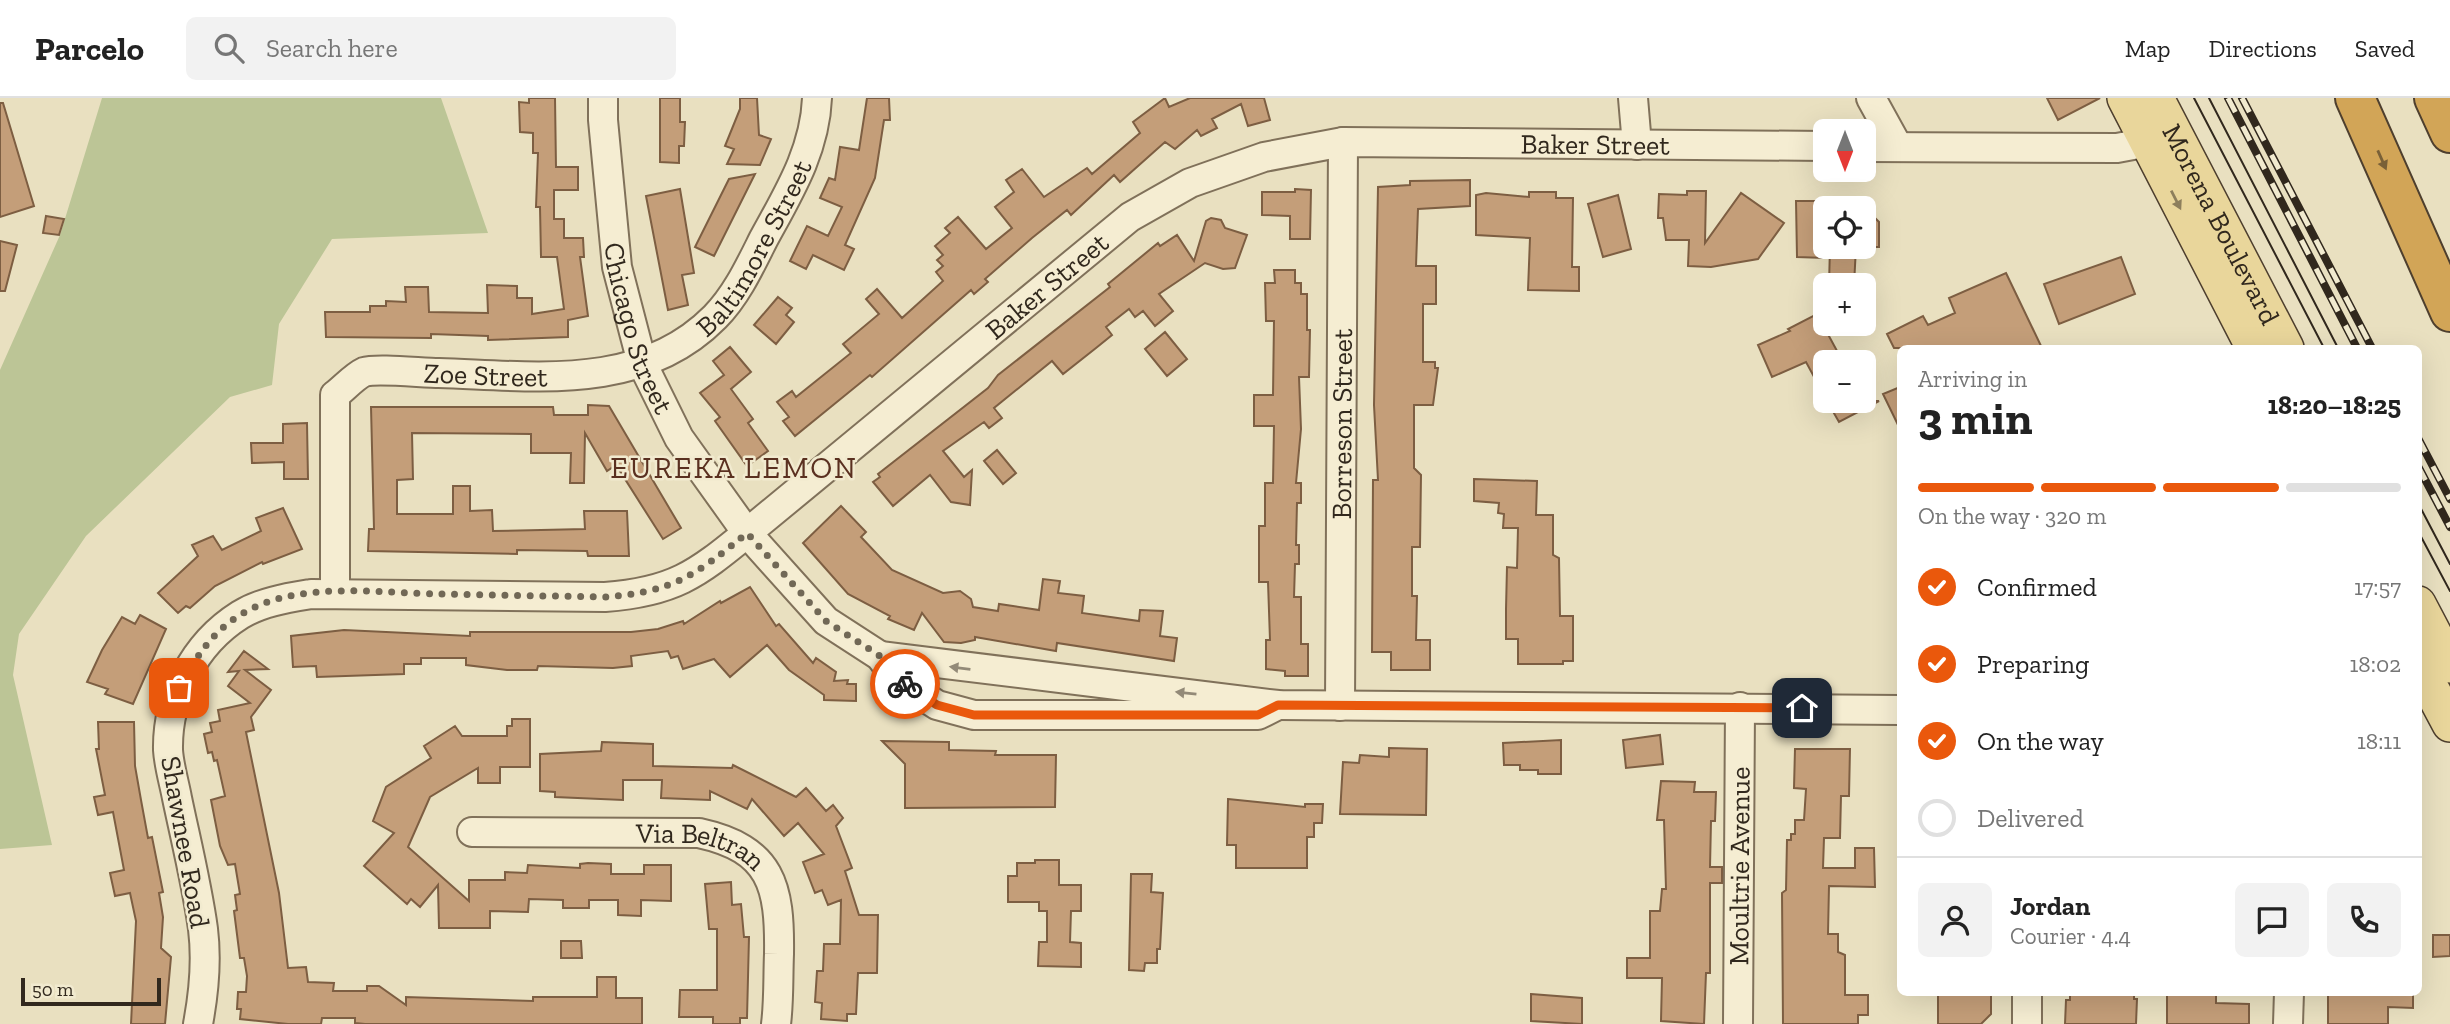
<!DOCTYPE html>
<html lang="en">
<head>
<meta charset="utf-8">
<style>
	body { margin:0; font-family:"Zilla Slab",serif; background:#f2f2f2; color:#222; height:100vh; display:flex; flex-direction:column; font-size:26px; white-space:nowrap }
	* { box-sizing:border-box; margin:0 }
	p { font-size:23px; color:#767676 }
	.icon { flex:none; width:38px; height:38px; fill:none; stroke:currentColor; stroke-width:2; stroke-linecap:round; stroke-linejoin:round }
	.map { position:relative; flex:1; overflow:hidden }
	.side { position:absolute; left:1897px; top:247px; width:525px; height:651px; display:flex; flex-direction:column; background:#fff; border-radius:10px; box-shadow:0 7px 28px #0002 }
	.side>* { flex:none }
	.needle { width:46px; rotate:180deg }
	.fabs { position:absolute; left:1813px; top:21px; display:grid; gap:14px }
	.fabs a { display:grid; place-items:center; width:63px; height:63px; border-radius:10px; background:#fff; box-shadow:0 7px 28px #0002; font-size:35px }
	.scale { position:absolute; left:21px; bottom:18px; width:140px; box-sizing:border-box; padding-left:7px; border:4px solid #31281d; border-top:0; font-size:19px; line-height:24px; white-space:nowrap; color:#31281d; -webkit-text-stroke:5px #f1eacf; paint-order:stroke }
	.pin { position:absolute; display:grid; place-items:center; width:60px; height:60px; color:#fff; margin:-30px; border-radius:14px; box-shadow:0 4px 10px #0006 }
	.courier { position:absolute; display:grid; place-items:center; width:70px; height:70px; margin:-35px; border:5px solid #ea580c; border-radius:50%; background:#fff; color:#222; box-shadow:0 2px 9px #0007 }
	.overview em { font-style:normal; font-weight:700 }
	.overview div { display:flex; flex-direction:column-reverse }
	.overview { display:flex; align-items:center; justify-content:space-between; height:119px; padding:0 21px }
	h1 { font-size:46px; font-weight:700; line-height:52px }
	.bar { display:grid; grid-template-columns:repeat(4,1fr); gap:10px 7px; align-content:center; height:84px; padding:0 21px }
	.bar i { height:9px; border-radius:5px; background:#e0e0e0 }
	.bar .on { background:#ea580c }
	.bar p { grid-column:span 4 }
	.line { display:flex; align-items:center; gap:18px; padding:0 21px; border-top:2px solid #e0e0e0 }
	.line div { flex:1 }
	.round { display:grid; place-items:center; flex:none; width:74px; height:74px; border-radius:10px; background:#f2f2f2 }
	ol { padding:0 21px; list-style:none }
	li { display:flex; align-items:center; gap:21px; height:77px }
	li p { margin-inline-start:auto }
	li .icon { padding:7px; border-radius:50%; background:#ea580c; color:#fff; stroke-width:4 }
	li:last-child { color:#767676 }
	li i { width:38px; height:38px; border:4px solid #e0e0e0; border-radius:50% }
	header { display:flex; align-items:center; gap:42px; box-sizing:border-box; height:98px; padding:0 35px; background:#fff; border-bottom:2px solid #e0e0e0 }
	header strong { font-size:33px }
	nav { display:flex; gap:38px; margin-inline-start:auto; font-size:24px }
	.search { width:490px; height:63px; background:#f2f2f2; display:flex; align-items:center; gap:18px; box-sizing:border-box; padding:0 24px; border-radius:10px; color:#767676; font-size:26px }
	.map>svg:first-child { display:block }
</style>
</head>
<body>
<header>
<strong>Parcelo</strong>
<div class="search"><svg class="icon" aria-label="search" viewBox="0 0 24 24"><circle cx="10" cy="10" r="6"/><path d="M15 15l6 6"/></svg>Search here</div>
<nav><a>Map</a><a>Directions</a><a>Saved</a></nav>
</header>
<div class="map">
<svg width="2450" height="926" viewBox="0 0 2450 926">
	<rect width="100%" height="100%" fill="#e9e0c0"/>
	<path fill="#bcc596" d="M102,0H441L488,135L332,141L279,226L272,287L230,299L86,438L19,536L13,577L52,747L0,751V272L60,137Z"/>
	<path fill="#c49e79" stroke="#7d5e42" stroke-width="2" d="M529,0H555L556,69H578V92H554V121H564V140H583L584,159H580L588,218L568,222V239L488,242V238L431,236V240L326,239L325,214H370V208H386V203L406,204L405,189H428L429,214L488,215L487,187L517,188V200H532V216L564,211L557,159H541L540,109H536L538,55H533V35L520,34L519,4L529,5Z
		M660,0H680V24H685L684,48H679V65L660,64Z
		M740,0H757L759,37L771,41L760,67L727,66L734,51L725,48L740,11Z
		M867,0H889L890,22H884L875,80L845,147L854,151L844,172L813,157L806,171L790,163L807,128L828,138L842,109L820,100L829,80L835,82L840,49L859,52Z
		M1165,0L1169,9L1190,0H1264L1270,22L1248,28L1241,6L1212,21L1217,30L1201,38L1197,32L1175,51L1165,44L1120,84L1114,77L1071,117L1067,112L1032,140L985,181L988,184L974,196L971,192L872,279L870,277L795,338L783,323L789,319L777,304L792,293L796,299L851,255L843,246L879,216L866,201L877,191L902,220L943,183L936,174L943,168L937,162L943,157L935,148L950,135L945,130L958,119L986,151L1012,130L995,109L1014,94L1006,82L1022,71L1044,99L1087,70L1092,76L1140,35L1133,24Z
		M2047,0H2100L2058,22Z
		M0,5H3L34,108L0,119Z
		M755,76L714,158L695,149L729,81Z
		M1470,82V108L1418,111L1416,168H1436V206H1423V264H1435V270H1438L1433,307H1414V370L1421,377L1420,449H1412V498H1417L1416,542H1430V572H1391V554H1372L1373,382H1378L1374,307L1378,89L1410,87V83Z
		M680,91L694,175L682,177L688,207L668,212L646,98Z
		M1295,91L1311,92L1310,141H1290V118L1262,117V94H1295Z
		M1687,93H1706L1705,145L1741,95L1784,125L1758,161L1711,169L1688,168L1689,142H1666L1663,120H1658L1659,96L1687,97Z
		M1529,94H1556V100H1573L1572,169H1579V193L1528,192L1530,140L1476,137V97L1486,95L1529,99Z
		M1618,97L1631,151L1603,159L1588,106Z
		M1796,103H1825V160L1797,159Z
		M1864,109L1879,124V149H1864Z
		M46,118L64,121L59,137L43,135Z
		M1211,120L1221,122L1225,130L1247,137L1235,170L1223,171L1205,165L1159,196L1173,213L1155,228L1143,213L1135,219L1129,211L1106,229L1112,237L1096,250L1063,276L1052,263L994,310L1002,320L989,330L984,324L943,353L964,379L972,372L970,407L951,404L930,377L893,408L873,384L880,379L878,376L988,290L998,277L1110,189L1108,186L1158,145L1160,148L1177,137L1194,163L1206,123Z
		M0,143L17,147L5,193H0Z
		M1830,149H1856L1854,187H1829Z
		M2121,159L2135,196L2059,226L2044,186Z
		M1274,172H1295V185H1301V196H1307V232H1310L1309,279H1299L1301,331L1296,385H1301V405H1297L1296,447H1299V466H1295L1294,499H1301V546H1308V578H1285V573L1266,571V542H1270L1268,484H1259V428H1265V385H1273L1274,328H1254V297H1273L1274,223H1266L1265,185H1275Z
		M2006,175L2042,250H1894L1887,236L1923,218L1928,227L1955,215L1949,200Z
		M778,199L792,210L786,217L794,224L776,246L754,227Z
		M1817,216L1843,264H1825V299L1806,264L1772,279L1758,247L1790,233L1788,231Z
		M1165,234L1187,261L1167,278L1145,251Z
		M730,249L751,274L731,291L753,321L748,325L768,353L747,368L715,323L720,319L700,295L724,277L713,263Z
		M1900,289V331L1883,296Z
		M1827,303H1879L1839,324Z
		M588,307L609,308L681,430L663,441L616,367L607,373L585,335L584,385H570L571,355H531V336L412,335L413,381L397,382V416H453V388H470V413L492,412L493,433L585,431L584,413H627L629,458H588L587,453L517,452V456L368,453L369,431H374L371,309H553L554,317H588Z
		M307,325L308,381H284V364L252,365L251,345H283V326Z
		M997,352L1016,375L1003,386L984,363Z
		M1474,381L1537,383L1536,417H1553V457L1559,460L1560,518H1573V563H1563V566H1518V541H1506V511L1507,469L1517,470L1518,430H1503L1504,416L1498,415L1499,405L1474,403Z
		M841,408L866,434L861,439L892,472L943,495L960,493L971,501L973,509L998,513L999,506L1039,512L1043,481L1060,483L1058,495L1084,498L1082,515L1139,523L1140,512L1163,513L1160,538L1177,540L1174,563L1057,545L1056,553L975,539V542L961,545L944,544L922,515L914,532L888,521L890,518L848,496L803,445Z
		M283,410L302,451L263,466L262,464L215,488L190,510L186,508L178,515L158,495L198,458L192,447L213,438L222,452L261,433L256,420Z
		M750,489L776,528L779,526L813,565L816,560L836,574L834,583L848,582L847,586H856V603L824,602V597L789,572L767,547L730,579L714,561L683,571L678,558L671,560L668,553L631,558L632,568L613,570L538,568L537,572H507L466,567V560H421V566H404V576L317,579L316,568L293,569L291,538L344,532L470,538V534H631L658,531L683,523L684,526L720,503L721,505Z
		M140,517L166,531L133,606L105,596L108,591L87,584L102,552L122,519L135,526Z
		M244,553L268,571L245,572L271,592L251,619L254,632L246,634L279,795L288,870L306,869L308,884L334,885L333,893H367V888H379L406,907V899L533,903V899H597V879H616V900H642V926H365L355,925V920H322L321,926H288L240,921L241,911H237L238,894H246L247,878L244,860H240L234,813L237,812L235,797L240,796L235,766L228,767L220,748L211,702L225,698L217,662L214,663L212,654L208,655L204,636L212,634L210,625L220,623L218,612L250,605L228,588L239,573L228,574Z
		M512,621H530V669H500V685H478V670L430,699L408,749L469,803V782H505V774L527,775L528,767L580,770V766L588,765L611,766V776H644V767H671V803L641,802V818L618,817V802H589V810H563V802L529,801L528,814L490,813V830H439L438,787L420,809L411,801L407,806L364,768L394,735L373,723L386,689L431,660L424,648L455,628L462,638H507V628H512Z
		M98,624H134L135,668L141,702L148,740L152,739L163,794L159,795L163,819L161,850L171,859L165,926H131L136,823L130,795L115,798L110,775L124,772L113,714L98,717L94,699L105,697L96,651H99Z
		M1660,637L1663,666L1626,670L1623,642Z
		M1561,642V676H1538V672H1520V667H1504L1503,645Z
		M882,643L949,644V652L996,653L995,657H1056L1055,709L905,710V666Z
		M602,644L653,646V668L732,670L733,667L796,699L806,690L826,713L833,707L843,720L836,728L852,770L845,773L859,817H878L877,875H858L856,916H847V923L821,921L822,905L815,904L817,873H823L824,846H840L841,802L828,807L822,792L815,795L803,764L824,756L798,725L784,738L752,701L747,711L710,693V702L661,700L662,682H623V702L555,699V694L540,693V656L601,653Z
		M1389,650L1427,651L1426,717L1340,716L1343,664L1359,665L1360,657L1389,659Z
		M1795,651H1850L1849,698H1841L1840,740H1824L1823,770H1855V750H1874L1875,789L1829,788L1828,836H1838V854L1845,857V897H1868V917H1858V926H1783L1782,795L1786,792L1787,742H1791V736H1795V722H1804L1806,691L1794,690Z
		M1661,683L1695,684L1694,694H1716L1715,723H1711L1710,769H1722V785H1710V875H1706L1704,926L1661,923L1662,880H1627V860H1650V813H1660L1662,791H1666L1664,722H1657Z
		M1228,701L1305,709V706H1323L1322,725H1314V739H1307V770H1236V747H1227Z
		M1035,762H1059V787H1081V813H1071L1070,844L1081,845V869L1038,868L1039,844H1047V813H1039V804H1008V778H1017V765H1035Z
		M1131,776H1152L1151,794L1163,795L1160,851H1157V865H1145L1144,873L1129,872Z
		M731,784L732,807L741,806L744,839H749L747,920H740V926H713V919H679L680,892H717V831H709L705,786Z
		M2433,837H2450V858L2433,859Z
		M561,843H581L582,860H561Z
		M1938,894H1991V916L1981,926H1938Z
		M2070,894H2134V901H2137L2136,926H2065L2066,902H2070Z
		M2167,894H2216V905L2249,906V926H2167Z
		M2328,894L2413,895V910L2388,909V926H2328Z
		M1531,896L1582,900V926L1531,923Z"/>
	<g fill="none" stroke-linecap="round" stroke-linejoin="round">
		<g stroke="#80715a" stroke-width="32">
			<g id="minor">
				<path id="s1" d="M603,0V22L617,169L642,265L679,340L747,435L826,523L880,558L897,581L937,607L974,617H1258L1278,607"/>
				<path d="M1633,0L1637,47"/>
				<path d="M1871,0L1898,49"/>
				<path d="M1864,49L2117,50L2133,47L2165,31"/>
				<path id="s2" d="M335,495V297C343,291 355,278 364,274C377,270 423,275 439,275C535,278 641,294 715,219C736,198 750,168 763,142C788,96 815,53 817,0"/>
				<path d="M880,558L1278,607L1900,612"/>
				<path id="s3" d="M1340,608L1343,44"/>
				<path id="s4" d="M472,734L699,735C772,751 780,788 779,856C778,879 779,903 776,926"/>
				<path id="s5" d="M198,926C204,894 207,863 203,831C197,787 186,743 177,700C174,684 169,668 168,652C167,599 194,546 240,517C261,504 287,500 311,496L605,499C673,494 696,477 747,435L1130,119L1190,85L1264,59L1343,44L1825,48"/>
				<path id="s6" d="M1738,926L1740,609"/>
				<path d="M2027,926V894"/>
				<path d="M2288,926L2289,894"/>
			</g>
		</g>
		<g stroke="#4e3f2e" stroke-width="38">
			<g id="major">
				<path d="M2125,0L2254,250"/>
				<path id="s7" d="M2156,0L2286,250"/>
				<path d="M2418,506L2450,567"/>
				<path d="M2418,566L2450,626"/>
			</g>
		</g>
		<g stroke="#4e3f2e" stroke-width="42">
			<path id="highway" d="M2355,0L2450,214
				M2434,0L2450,35"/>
		</g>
		<use href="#minor" stroke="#f5edd2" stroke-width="28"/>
		<use href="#major" stroke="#e9d69b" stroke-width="35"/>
		<use href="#highway" stroke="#d2a557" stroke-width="38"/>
		<path stroke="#31281d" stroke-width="2" d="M2194,0L2324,250
			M2209,0L2338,250
			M2418,405L2450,466
			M2418,433L2450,493"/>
		<g stroke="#31281d" stroke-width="8">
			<path id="rail" d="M2228,0L2357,250
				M2242,0L2372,250
				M2418,340L2450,401
				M2418,368L2450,429"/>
		</g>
		<use href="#rail" stroke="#f1eacf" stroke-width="5" stroke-dasharray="16" stroke-linecap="butt"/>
	</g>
	<defs><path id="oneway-solid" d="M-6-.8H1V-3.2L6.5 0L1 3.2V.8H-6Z" transform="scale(1.75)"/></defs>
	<use fill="#796037" href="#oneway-solid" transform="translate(2382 62) rotate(66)"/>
	<use fill="#8d7f5c" href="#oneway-solid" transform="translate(2176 102) rotate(63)"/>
	<g fill="#938a78">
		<use href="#oneway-solid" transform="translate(960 570) rotate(-173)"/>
		<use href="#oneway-solid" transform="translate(1186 595) rotate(-174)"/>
	</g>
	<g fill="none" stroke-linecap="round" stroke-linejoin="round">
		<path stroke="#716856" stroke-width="7" stroke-dasharray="0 12.6" d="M179,590C195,561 211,535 240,517C296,482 376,495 439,496C494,497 550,498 605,499C673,494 696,477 747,435L826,523L880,558L905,586"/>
		<path stroke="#ea580c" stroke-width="9" d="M905,586L937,607L974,617H1258L1278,607L1802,610"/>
	</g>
	<g text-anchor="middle" stroke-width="5" stroke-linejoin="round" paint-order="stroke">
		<g font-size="28" fill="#31281d" stroke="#f1eacf">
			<text dy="10" stroke="none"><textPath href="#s5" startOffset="1942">Baker Street</textPath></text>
			<text dy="10" stroke="none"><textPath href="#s7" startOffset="142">Morena Boulevard</textPath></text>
			<text dy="10" stroke="none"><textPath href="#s2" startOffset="681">Baltimore Street</textPath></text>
			<text dy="10" stroke="none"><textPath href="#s5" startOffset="1354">Baker Street</textPath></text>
			<text dy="10" stroke="none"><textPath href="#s1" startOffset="234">Chicago Street</textPath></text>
			<text dy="10" stroke="none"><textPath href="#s2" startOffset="357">Zoe Street</textPath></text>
			<text dy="10" stroke="none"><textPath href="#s3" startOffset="282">Borreson Street</textPath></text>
			<text transform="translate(186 744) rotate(80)" y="10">Shawnee Road</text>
			<text dy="10" stroke="none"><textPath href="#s4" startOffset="231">Via Beltran</textPath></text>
			<text dy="10" stroke="none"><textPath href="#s6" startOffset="158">Moultrie Avenue</textPath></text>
		</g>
		<g font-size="30" letter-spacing="2" fill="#5a3020" stroke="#f1eacf">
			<text x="734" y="380">EUREKA LEMON</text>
		</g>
	</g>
</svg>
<div class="fabs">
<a><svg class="needle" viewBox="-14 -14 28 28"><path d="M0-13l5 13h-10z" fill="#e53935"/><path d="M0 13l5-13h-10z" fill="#767676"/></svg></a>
<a><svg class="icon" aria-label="locate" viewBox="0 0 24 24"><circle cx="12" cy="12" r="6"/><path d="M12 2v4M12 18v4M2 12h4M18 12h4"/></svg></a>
<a>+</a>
<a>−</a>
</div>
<div class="scale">50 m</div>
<div class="pin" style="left:179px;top:590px;background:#ea580c"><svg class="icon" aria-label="bag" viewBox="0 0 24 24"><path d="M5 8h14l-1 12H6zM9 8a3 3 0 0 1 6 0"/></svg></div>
<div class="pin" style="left:1802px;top:610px;background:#1f2937"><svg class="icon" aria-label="home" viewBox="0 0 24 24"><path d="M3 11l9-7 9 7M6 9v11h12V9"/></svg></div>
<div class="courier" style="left:905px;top:586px"><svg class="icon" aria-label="bike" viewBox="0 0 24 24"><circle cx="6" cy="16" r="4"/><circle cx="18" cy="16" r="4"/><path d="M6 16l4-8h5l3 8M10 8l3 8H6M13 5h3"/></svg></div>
<section class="side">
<div class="overview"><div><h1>3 min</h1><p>Arriving in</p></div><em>18:20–18:25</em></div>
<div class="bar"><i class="on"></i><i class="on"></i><i class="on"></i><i></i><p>On the way · 320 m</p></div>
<ol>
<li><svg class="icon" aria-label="check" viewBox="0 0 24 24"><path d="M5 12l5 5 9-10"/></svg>Confirmed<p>17:57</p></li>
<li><svg class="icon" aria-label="check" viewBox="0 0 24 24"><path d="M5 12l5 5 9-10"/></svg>Preparing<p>18:02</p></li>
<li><svg class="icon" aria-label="check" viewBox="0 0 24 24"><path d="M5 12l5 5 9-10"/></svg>On the way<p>18:11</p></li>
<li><i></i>Delivered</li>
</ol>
<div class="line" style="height:126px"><a class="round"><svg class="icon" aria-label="person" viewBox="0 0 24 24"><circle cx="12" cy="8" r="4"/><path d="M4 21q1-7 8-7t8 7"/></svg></a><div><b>Jordan</b><p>Courier · 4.4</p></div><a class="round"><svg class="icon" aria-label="chat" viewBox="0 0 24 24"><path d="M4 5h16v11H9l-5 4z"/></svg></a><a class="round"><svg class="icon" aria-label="phone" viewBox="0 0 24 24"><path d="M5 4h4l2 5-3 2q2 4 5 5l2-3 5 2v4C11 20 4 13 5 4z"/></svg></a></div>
</section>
</div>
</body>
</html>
